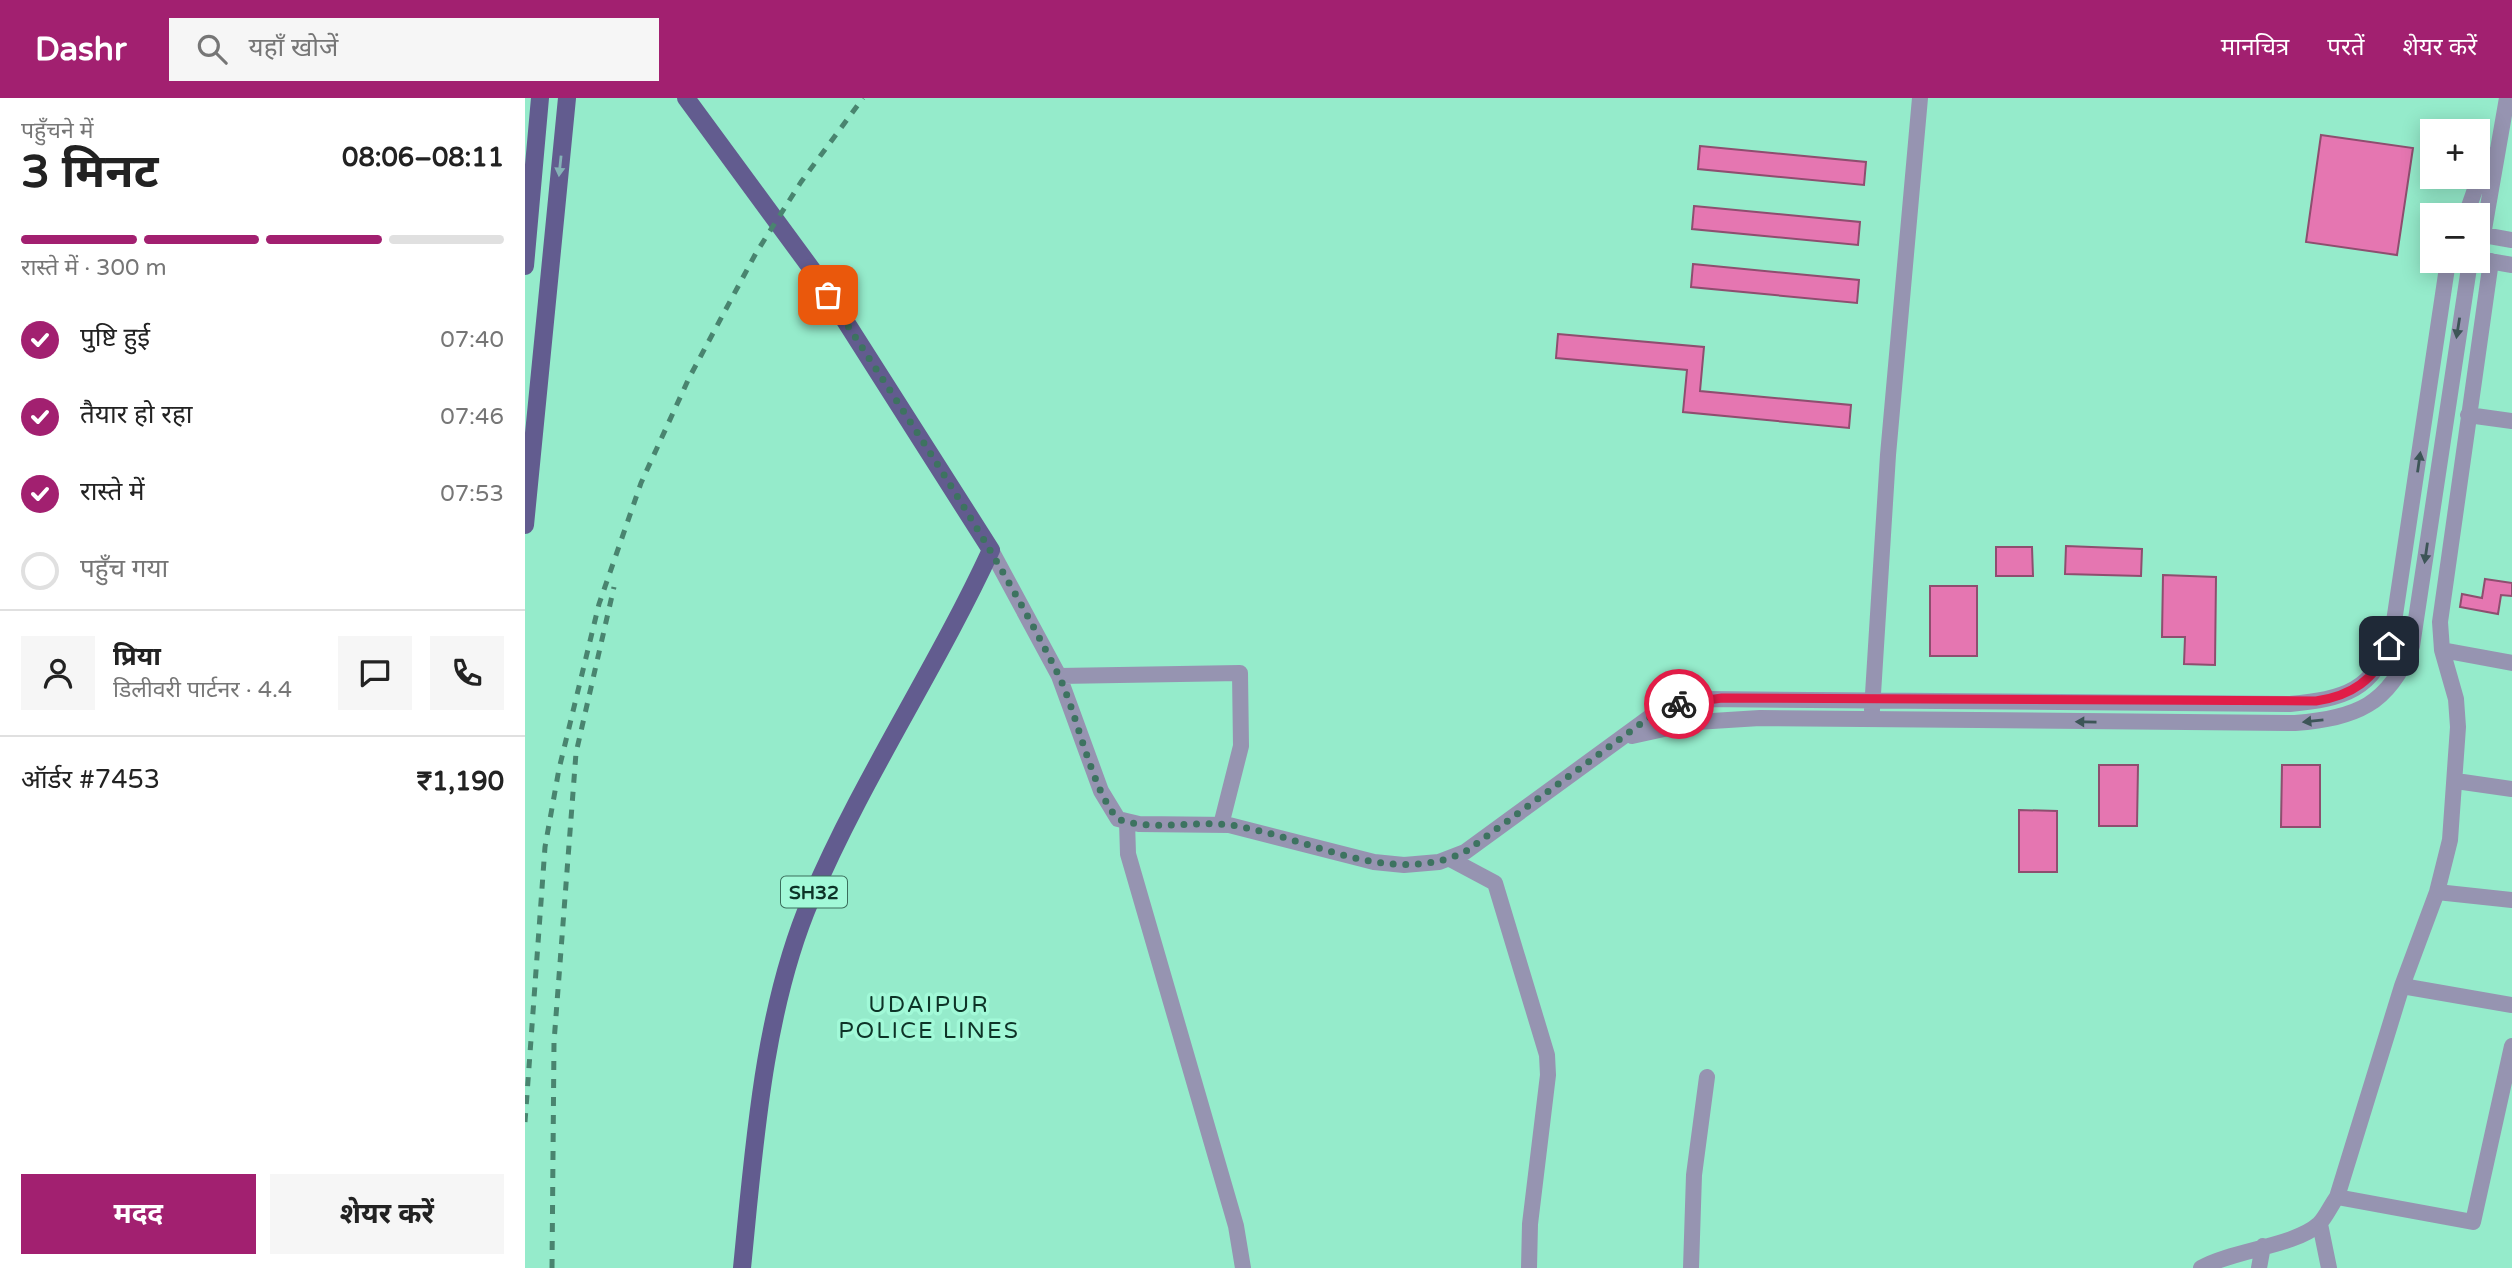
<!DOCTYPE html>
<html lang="hi">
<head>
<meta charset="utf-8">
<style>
	body { margin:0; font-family:"Varela Round","Noto Sans Devanagari",sans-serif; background:#f6f6f6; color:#222; height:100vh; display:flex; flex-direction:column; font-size:26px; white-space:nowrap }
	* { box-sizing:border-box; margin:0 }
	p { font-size:23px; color:#767676 }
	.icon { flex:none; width:38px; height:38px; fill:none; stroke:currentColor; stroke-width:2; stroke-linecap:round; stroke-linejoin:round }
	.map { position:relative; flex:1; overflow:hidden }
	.drawer { display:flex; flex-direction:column; background:#fff; width:525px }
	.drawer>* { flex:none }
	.buttons { position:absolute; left:1895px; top:21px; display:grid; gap:14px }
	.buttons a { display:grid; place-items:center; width:70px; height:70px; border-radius:0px; background:#fff; box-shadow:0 4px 18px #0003; font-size:35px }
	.pin { position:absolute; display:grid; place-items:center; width:60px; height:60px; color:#fff; margin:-30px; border-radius:14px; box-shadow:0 4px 10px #0006 }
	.courier { position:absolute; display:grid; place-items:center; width:70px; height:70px; margin:-35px; border:5px solid #e11d48; border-radius:50%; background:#fff; color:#222; box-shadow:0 2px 9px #0007 }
	.head em { font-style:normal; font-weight:700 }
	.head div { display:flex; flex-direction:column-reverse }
	.head { display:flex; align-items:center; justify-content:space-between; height:119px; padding:0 21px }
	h1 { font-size:46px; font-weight:700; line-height:52px }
	.bar { display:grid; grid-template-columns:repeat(4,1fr); gap:10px 7px; align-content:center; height:84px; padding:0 21px }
	.bar i { height:9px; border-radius:5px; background:#e0e0e0 }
	.bar .current { background:#a22070 }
	.bar p { grid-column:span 4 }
	.line { display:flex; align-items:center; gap:18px; padding:0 21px; border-top:2px solid #e0e0e0 }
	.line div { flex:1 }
	.round { display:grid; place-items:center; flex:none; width:74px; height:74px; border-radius:0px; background:#f6f6f6 }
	ol { padding:0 21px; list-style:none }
	li { display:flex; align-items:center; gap:21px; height:77px }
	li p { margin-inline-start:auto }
	li .icon { padding:7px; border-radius:50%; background:#a22070; color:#fff; stroke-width:4 }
	li:last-child { color:#767676 }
	li i { width:38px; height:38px; border:4px solid #e0e0e0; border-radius:50% }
	.button { display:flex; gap:14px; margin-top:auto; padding:14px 21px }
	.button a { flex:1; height:80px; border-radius:0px; background:#a22070; color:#fff; font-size:28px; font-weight:700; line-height:80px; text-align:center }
	.button a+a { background:#f6f6f6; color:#222 }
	header { display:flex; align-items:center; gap:42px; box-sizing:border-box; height:98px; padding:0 35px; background:#a22070; color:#fff }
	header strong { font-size:33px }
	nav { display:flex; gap:38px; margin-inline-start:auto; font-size:24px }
	.search { width:490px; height:63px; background:#f6f6f6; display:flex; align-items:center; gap:18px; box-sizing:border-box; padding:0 24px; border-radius:0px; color:#767676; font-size:26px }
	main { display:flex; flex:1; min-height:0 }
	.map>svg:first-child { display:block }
</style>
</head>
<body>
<header>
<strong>Dashr</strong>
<div class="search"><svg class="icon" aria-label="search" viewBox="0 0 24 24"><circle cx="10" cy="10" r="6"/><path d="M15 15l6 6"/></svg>यहाँ खोजें</div>
<nav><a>मानचित्र</a><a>परतें</a><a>शेयर करें</a></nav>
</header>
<main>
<section class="drawer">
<div class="head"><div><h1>3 मिनट</h1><p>पहुँचने में</p></div><em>08:06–08:11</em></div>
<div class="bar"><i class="current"></i><i class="current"></i><i class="current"></i><i></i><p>रास्ते में · 300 m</p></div>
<ol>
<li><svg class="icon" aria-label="check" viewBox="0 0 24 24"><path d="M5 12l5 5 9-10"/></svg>पुष्टि हुई<p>07:40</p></li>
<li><svg class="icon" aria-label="check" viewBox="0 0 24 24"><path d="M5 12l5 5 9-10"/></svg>तैयार हो रहा<p>07:46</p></li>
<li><svg class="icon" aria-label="check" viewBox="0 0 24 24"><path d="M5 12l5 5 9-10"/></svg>रास्ते में<p>07:53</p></li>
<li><i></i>पहुँच गया</li>
</ol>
<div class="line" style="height:126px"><a class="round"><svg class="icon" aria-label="person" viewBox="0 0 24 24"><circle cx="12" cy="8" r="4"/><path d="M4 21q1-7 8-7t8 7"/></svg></a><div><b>प्रिया</b><p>डिलीवरी पार्टनर · 4.4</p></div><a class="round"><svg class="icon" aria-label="chat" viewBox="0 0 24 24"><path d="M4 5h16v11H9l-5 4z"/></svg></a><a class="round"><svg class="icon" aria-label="phone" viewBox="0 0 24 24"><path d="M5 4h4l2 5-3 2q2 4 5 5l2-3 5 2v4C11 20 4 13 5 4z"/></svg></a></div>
<div class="line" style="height:91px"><div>ऑर्डर #7453</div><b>₹1,190</b></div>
<div class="button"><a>मदद</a><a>शेयर करें</a></div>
</section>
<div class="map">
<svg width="1987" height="1170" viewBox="0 0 1987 1170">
	<rect width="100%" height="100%" fill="#95ebcb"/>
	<path fill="#e576b1" stroke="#8e4e6f" stroke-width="2" d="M1796,37L1888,50L1872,157L1781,144Z
		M1175,48L1341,64L1339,87L1173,71Z
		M1169,108L1335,124L1333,147L1167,131Z
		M1168,166L1334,182L1332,205L1166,189Z
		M1033,236L1179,249L1175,293L1326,307L1324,330L1158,314L1162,272L1031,260Z
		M1541,448L1617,451L1616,478L1540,476Z
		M1471,449H1507L1508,478H1471Z
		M1638,477L1691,479L1690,567L1659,566L1660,539H1637Z
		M1960,481L1987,485V498L1976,497L1973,516L1935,509L1937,496L1957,500Z
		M1405,488H1452V558H1405Z
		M1574,667H1613L1612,728H1574Z
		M1757,667H1795V729H1756Z
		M1494,712L1532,713V774H1494Z"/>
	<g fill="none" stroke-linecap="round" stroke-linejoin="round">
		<path stroke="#9694b1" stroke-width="16" d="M1941,117L1953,83L1967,57
			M1953,136L1987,142
			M1953,145L1958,137L1982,0
			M1959,162L1987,167
			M1943,317L1987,323
			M466,452L534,578L576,693L593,721L614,726L704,727L849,764L879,767L914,764L940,754L1125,619L1159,605L1179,601L1765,606C1818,601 1850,593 1867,537L1923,163
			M1917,552L1987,565
			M534,578L715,575L716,648L696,727
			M1347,612L1363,357L1395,0
			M1107,638L1171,624L1235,620L1770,625C1831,620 1864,607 1887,548L1945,163
			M1931,683L1987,691
			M602,724L603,756L711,1128L718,1170
			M925,761L970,785L1022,957L1023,977L1005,1126L1004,1170
			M1912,794L1987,802
			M1877,888L1987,907
			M1812,1099L1948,1124L1987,948
			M1795,1126L1804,1170
			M1166,1170L1169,1077L1182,979
			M1676,1170C1708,1152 1770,1148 1794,1126C1801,1119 1806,1107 1812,1099L1877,888L1912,794L1925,742L1933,629L1931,601L1917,552L1915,524L1966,163
			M1734,1170L1738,1148"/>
		<path stroke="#625c8f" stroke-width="18" d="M161,0L291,177L466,452C411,571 337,681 286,801C238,913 229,1050 217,1170
			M0,168L15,0
			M0,427L42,0"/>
		<path stroke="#49846f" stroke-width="5" stroke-dasharray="9 9" stroke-linecap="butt" d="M0,1024L20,749L34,671L74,506L116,385L164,280L231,155L276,84L338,0
			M27,1170L29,944L51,655L89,489"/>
	</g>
	<defs><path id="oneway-solid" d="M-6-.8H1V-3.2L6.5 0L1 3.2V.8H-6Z" transform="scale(1.75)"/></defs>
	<use fill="#85b2b7" href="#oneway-solid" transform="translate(35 68) rotate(96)"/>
	<g fill="#3d5557">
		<use href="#oneway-solid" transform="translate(1933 230) rotate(99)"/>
		<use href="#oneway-solid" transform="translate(1894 364) rotate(-82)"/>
		<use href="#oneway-solid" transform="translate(1901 455) rotate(98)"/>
		<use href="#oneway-solid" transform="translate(1788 623) rotate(174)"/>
		<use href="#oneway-solid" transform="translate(1561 624) rotate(-179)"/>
	</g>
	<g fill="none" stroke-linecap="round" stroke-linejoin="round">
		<path stroke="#3d7360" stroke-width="7" stroke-dasharray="0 12.6" d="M303,197C383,321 466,443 532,574C552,613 566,692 593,721C628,734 669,722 705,727C783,738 862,790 940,754L1125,619L1154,606"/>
		<path stroke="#e11d48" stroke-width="9" d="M1154,606L1197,600L1791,603C1826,598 1850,582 1864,548"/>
	</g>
	<g text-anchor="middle" stroke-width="7" stroke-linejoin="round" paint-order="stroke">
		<rect fill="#a2f9d8" stroke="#3a6e5c" stroke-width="2" x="256" y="778.5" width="66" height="31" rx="5"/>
		<g font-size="19" font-weight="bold" fill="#0d3327">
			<text x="289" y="801">SH32</text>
		</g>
		<g font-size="23" letter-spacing="2" fill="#0d3327" stroke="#a2f9d8">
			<text x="404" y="914">UDAIPUR<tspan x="404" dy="26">POLICE LINES</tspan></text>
		</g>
	</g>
</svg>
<div class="buttons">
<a>+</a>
<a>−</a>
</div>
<div class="pin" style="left:303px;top:197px;background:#ea580c"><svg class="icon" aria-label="bag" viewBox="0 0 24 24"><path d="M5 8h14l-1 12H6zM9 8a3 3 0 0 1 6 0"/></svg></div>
<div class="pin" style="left:1864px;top:548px;background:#1f2937"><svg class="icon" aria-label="home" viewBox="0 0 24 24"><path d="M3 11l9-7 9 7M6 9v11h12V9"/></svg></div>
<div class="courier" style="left:1154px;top:606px"><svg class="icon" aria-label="bike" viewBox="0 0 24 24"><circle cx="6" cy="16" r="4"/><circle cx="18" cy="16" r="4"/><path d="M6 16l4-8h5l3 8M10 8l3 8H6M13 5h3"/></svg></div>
</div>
</main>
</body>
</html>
